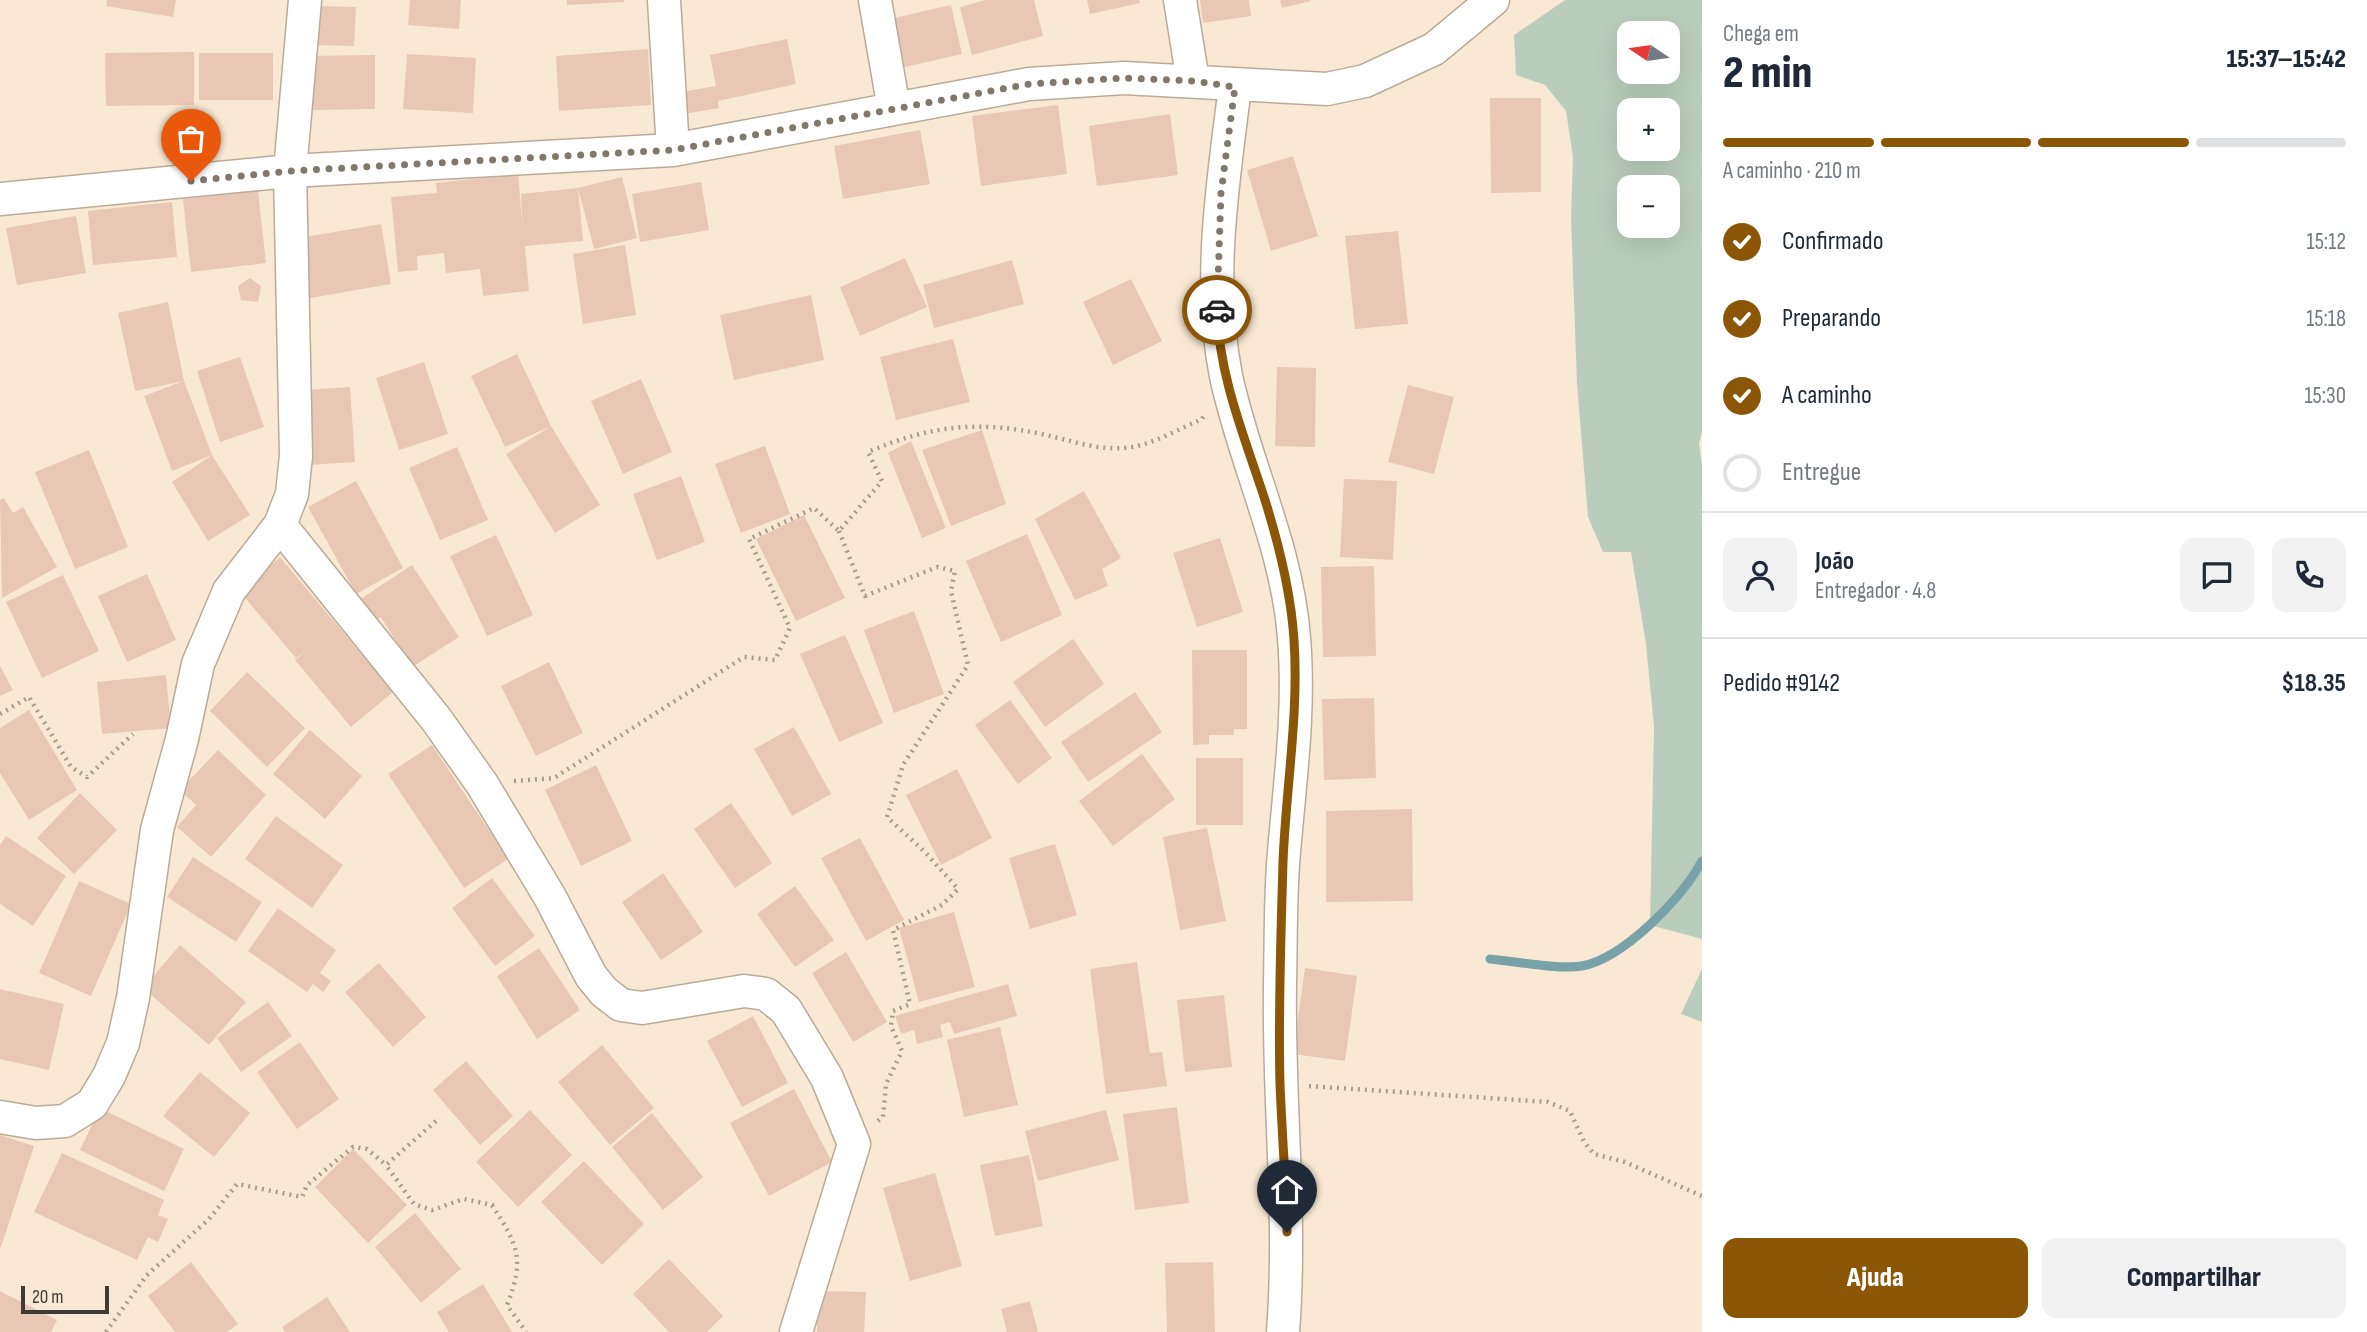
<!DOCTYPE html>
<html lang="pt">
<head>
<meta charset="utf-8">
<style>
	body { margin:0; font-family:"Sofia Sans Condensed",sans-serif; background:#f2f2f3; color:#1f2937; height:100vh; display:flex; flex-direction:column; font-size:26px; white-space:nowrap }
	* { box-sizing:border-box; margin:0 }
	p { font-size:23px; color:#747a83 }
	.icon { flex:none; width:38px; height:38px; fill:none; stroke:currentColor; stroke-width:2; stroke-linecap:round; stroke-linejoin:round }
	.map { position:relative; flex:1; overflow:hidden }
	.details { display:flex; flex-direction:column; background:#fff; width:665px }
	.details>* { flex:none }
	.needle { width:46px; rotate:283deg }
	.fabs { position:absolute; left:1617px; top:21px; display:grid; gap:14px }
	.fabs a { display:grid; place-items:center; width:63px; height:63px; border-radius:14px; background:#fff; box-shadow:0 7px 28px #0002; font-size:35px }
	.scale { position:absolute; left:21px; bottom:18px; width:88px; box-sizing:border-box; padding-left:7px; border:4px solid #413a32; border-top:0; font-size:19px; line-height:24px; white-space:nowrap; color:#413a32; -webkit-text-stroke:5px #f9e9d4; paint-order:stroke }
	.pin { position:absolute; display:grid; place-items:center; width:60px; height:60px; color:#fff; margin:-72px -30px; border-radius:50% 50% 50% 0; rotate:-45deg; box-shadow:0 0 7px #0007 }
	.pin .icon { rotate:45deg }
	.courier { position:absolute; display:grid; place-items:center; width:70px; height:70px; margin:-35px; border:5px solid #8c5607; border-radius:50%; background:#fff; color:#222; box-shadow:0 2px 9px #0007 }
	.headline em { font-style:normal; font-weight:800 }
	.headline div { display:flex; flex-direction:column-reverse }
	.headline { display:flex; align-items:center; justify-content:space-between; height:119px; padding:0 21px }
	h1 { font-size:46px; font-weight:800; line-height:52px }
	.bar { display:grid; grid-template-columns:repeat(4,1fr); gap:10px 7px; align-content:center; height:84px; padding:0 21px }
	.bar i { height:9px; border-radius:5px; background:#e0e1e3 }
	.bar .current { background:#8c5607 }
	.bar p { grid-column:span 4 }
	.line { display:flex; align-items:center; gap:18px; padding:0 21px; border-top:2px solid #e0e1e3 }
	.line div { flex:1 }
	.round { display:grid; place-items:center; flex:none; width:74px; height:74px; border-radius:14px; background:#f2f2f3 }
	ol { padding:0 21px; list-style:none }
	li { display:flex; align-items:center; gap:21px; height:77px }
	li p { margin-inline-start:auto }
	li .icon { padding:7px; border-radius:50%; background:#8c5607; color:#fff; stroke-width:4 }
	li:last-child { color:#747a83 }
	li i { width:38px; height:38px; border:4px solid #e0e1e3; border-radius:50% }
	.button { display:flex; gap:14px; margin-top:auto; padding:14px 21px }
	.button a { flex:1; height:80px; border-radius:14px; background:#8c5607; color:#fff; font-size:28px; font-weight:800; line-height:80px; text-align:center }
	.button a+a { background:#f2f2f3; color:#1f2937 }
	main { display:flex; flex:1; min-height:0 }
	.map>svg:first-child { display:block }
</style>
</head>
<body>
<main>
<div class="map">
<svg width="1702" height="1332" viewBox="0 0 1702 1332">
	<rect width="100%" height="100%" fill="#f9e9d4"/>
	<path fill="#bacdbc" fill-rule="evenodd" d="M1565,0H1702V432L1699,443L1702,465V939L1650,925L1654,726L1646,644L1631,552H1603L1588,517L1577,384L1571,217L1573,157L1566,111L1545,85L1516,75L1514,35ZM1629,33H1668V72H1629ZM1629,110H1668V149H1629ZM1629,187H1668V226H1629Z
		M1702,969V1022L1681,1014Z"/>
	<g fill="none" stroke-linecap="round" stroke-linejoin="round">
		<path stroke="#78a2a8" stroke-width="9" d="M1490,959C1512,961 1561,970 1582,966C1624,958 1682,898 1702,861"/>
	</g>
	<path fill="#e8c7b4" d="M107,0H176L173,17L106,6Z
		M410,0H461L459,29L408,25Z
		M567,0H624V2L567,5Z
		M986,0H1034L1043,36L972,55L960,7Z
		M1087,0H1139L1140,3L1090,14Z
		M1200,0H1249L1251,16L1203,23Z
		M1280,0H1310L1311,1L1282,8Z
		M951,5L962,54L896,69L885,20Z
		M317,6L356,7L354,46L315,45Z
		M787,39L796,84L718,101L719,108L684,114L681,92L716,86L710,55Z
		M648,49L651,105L559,111L556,56Z
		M194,52V105L106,106L105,53Z
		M199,53H273V100H199Z
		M407,54L476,58L473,113L403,109Z
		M375,55V109L313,110L312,56Z
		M1490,98H1541V192L1491,193Z
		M1058,105L1067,174L981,186L972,116Z
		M1170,114L1178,175L1097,186L1089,126Z
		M920,130L930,184L843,199L834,146Z
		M1293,156L1318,236L1271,251L1247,170Z
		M518,174L523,231L521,194L578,188L622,177L637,238L594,249L578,188L583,241L525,246L529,291L483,296L480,269L446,273L444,253L417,256L418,270L398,272L391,197L437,193L436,183Z
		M701,182L709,230L640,242L632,194Z
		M258,191L266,263L191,272L183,199Z
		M172,202L177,257L93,265L88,211Z
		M76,216L86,273L17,285L6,228Z
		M381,224L391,284L310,298L300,238Z
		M1398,231L1408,324L1355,329L1345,236Z
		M625,245L636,315L583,324L573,254Z
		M905,258L927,307L860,336L840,287Z
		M1012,260L1024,304L934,328L923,285Z
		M250,278L261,286L258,302L241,300L238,286Z
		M1131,279L1162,341L1113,365L1083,302Z
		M811,295L824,360L734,380L720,315Z
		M168,302L184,381L212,455L172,471L144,396L184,381L135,391L118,313Z
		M953,339L970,402L896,420L880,357Z
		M517,354L551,426L505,447L471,376Z
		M240,357L264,427L220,442L197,371Z
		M424,362L448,434L399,450L376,378Z
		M1277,367L1316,368L1315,447L1275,446Z
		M641,379L672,452L623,474L591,401Z
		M1408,385L1454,397L1434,474L1388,462Z
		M350,387L355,462L309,465L304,390Z
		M551,426L600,505L555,533L506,454Z
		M982,430L1006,504L951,526L922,450Z
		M911,441L946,528L922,538L888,453Z
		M765,446L790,514L741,533L715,464Z
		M457,447L488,520L440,540L409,468Z
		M89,450L128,547L75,569L35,472Z
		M212,455L250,515L208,541L172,482Z
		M681,476L705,542L657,560L633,494Z
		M1344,479L1397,481L1393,560L1340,557Z
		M356,481L403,568L356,594L308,507Z
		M1084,491L1121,558L1102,569L1108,586L1075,600L1035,519Z
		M4,498L13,513L23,507L57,567L2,598L0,500Z
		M804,515L845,598L796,621L756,539Z
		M1027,534L1062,615L1001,642L966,561Z
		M496,535L533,615L487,636L450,556Z
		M1220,538L1243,612L1197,627L1173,553Z
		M280,557L393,692L351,727L295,660L308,649L296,658L240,592Z
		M412,565L459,637L412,667L381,617L370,624L356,602Z
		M1374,566L1376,656L1323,657L1321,567Z
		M147,574L176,640L127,662L98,596Z
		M63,575L99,651L42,678L6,602Z
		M914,611L944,694L894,713L864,630Z
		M845,635L883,723L839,742L800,654Z
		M1073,639L1104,684L1045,727L1013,682Z
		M1192,650H1247V729H1234V735H1209V744L1193,745Z
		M549,662L583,733L536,756L501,686Z
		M0,666L13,690L0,696Z
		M247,672L305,728L267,767L210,711Z
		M166,675L171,728L102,734L97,682Z
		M1135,692L1162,732L1088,782L1061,742Z
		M1374,698L1376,778L1324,780L1322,699Z
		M1010,700L1052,758L1018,784L975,725Z
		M29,710L77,790L29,820L0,773V728Z
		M794,727L831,794L792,816L754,749Z
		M310,730L362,776L325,819L273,774Z
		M432,745L508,859L464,888L388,774Z
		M218,750L266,795L211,857L177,827L196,805L180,790Z
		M1142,754L1175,799L1113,846L1079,801Z
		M1196,758H1243V825H1196Z
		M596,765L632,841L581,866L545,790Z
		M957,769L992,838L941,865L906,795Z
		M80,793L117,830L74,874L37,838Z
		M731,803L772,863L735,888L694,829Z
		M1412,809L1413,901L1326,902V811Z
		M276,816L343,865L312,908L245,859Z
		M1207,828L1226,921L1180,930L1163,837Z
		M6,836L66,876L33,926L0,904V845Z
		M860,838L904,920L866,941L821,858Z
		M1055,844L1077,915L1030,929L1009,858Z
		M193,857L262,902L236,942L167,897Z
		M663,873L703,932L661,960L622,902Z
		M492,878L535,936L495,966L452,908Z
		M79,881L131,904L91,996L39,973Z
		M795,886L834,940L795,967L757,914Z
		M278,908L336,950L320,973L331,981L323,992L313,984L307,992L248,951Z
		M954,912L975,987L919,1002L899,928Z
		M180,945L246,1002L209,1045L143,988Z
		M539,948L580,1010L537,1039L497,976Z
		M846,952L887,1022L853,1042L812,973Z
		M1137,962L1150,1053L1162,1052L1167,1086L1106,1094L1090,969Z
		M379,963L426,1017L393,1047L345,992Z
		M1305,968L1357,976L1345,1061L1293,1054Z
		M1008,984L1017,1016L954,1034L950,1022L940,1025L943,1037L917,1044L914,1030L901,1034L895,1016Z
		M0,989L64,1004L49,1070L0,1059Z
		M1224,995L1232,1067L1185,1072L1177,1000Z
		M268,1002L292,1036L241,1072L217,1038Z
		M753,1016L788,1083L742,1107L707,1041Z
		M1000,1027L1018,1105L964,1117L947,1040Z
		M300,1042L339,1099L297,1129L257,1072Z
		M602,1045L654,1108L610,1145L558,1082Z
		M466,1061L513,1116L480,1145L433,1090Z
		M200,1072L250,1113L214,1157L163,1116Z
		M794,1089L832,1162L769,1196L730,1123Z
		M1177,1107L1189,1203L1135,1210L1123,1114Z
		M100,1108L184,1149L164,1191L80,1150Z
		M530,1110L572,1155L518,1207L476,1162Z
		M1106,1110L1119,1160L1038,1181L1025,1131Z
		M652,1113L703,1177L663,1210L612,1147Z
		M0,1135L34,1146L1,1247H0Z
		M353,1149L407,1205L368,1243L315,1187Z
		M62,1153L164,1200L158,1215L168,1219L158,1242L148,1237L137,1260L34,1212Z
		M1029,1155L1043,1226L995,1236L980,1165Z
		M584,1161L644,1224L602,1265L541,1202Z
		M935,1173L962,1266L910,1281L883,1188Z
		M415,1213L461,1269L421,1303L375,1247Z
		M669,1259L723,1316L707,1332H669L633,1294Z
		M191,1262L238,1324L227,1332H175L148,1296Z
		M1213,1262L1215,1332H1167L1165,1263Z
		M483,1284L512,1332H449L437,1312Z
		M0,1291L57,1320L51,1332H0Z
		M818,1291L866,1292L864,1332H817Z
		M327,1297L350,1332H285L282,1327Z
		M1030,1301L1038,1332H1007L1001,1309Z"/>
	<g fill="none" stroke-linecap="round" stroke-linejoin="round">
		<g stroke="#baab97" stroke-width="35">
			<path id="minor" d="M664,0L673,150
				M875,0L894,109
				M1180,0L1193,81
				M1235,87C1223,182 1207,280 1226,376C1245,465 1287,545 1294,638C1300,710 1290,781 1284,852C1280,896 1281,941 1280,985C1278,1101 1292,1216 1283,1332
				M0,199L290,171L673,150L1029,84L1124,78L1327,89L1365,81L1434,49L1493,0
				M280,525L436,719L482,784L550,897L591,976L604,992L621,1005L642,1008L744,991L766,994L786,1010L827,1078L854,1144L796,1332
				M0,1117L36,1123L65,1121L92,1104L109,1076L123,1043L133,998L157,830L182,739L198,664L229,591L280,525L292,494L296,456L290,171L305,0"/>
		</g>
		<path stroke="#a79b8b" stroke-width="4.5" stroke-dasharray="2 5" stroke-linecap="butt" d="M839,531L865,596L937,567L955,571L951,591L968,665L903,765L887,817L925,852L958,889L942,905L893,930L910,1004L893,1011L891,1026L902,1051L886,1084L883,1117L878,1121
			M0,714L29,697L71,767L87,777L133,734
			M514,781L554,778L744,657L775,660L790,628L749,539L814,508L839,531L882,481L868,452C931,425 979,420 1046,435C1076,442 1106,453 1137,446C1159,441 1181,428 1202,419L1205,413
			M1309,1086L1548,1102L1570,1111L1584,1142L1594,1154L1625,1162L1702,1196
			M436,1121L386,1165L414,1204L432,1210L464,1199L492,1205C518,1245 525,1259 507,1305L526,1332
			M106,1332L146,1276L209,1219L237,1184L302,1197L307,1185L353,1147L367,1149L386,1165"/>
		<use href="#minor" stroke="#fff" stroke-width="32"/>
	</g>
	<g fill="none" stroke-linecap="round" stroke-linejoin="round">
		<path stroke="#81776b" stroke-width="7" stroke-dasharray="0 12.6" d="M191,181L290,171L673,150L1029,84L1124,78L1194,81L1235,87L1221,193L1217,310"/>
		<path stroke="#8c5607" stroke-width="9" d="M1217,310C1219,377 1245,438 1265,500C1279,545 1291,592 1294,640C1299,714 1286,787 1283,862C1281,936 1278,1010 1280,1084C1282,1134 1286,1183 1287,1232"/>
	</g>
</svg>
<div class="fabs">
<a><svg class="needle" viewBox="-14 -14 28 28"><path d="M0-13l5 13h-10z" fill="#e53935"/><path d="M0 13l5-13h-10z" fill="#747a83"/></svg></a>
<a>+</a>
<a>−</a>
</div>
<div class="scale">20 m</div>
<div class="pin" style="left:191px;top:181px;background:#ea580c"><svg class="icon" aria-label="bag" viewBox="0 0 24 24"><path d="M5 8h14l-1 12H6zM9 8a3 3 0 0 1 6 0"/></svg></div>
<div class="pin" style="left:1287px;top:1232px;background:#1f2937"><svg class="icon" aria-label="home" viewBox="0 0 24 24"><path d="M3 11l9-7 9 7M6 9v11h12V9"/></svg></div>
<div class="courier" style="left:1217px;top:310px"><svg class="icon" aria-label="car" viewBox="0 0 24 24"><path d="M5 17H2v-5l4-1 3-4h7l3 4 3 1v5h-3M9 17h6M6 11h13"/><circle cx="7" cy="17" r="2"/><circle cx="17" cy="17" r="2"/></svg></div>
</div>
<section class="details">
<div class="headline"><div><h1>2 min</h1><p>Chega em</p></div><em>15:37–15:42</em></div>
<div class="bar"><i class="current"></i><i class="current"></i><i class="current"></i><i></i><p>A caminho · 210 m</p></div>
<ol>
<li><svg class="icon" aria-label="check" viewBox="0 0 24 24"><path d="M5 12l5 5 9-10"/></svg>Confirmado<p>15:12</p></li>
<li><svg class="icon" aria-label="check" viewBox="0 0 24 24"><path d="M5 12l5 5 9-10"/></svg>Preparando<p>15:18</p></li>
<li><svg class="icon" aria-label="check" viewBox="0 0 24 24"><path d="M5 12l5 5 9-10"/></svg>A caminho<p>15:30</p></li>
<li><i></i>Entregue</li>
</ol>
<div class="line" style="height:126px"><a class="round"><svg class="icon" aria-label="person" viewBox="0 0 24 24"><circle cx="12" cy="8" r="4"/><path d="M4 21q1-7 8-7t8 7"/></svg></a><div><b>João</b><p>Entregador · 4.8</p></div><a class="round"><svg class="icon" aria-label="chat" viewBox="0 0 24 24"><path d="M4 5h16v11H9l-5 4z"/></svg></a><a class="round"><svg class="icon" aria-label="phone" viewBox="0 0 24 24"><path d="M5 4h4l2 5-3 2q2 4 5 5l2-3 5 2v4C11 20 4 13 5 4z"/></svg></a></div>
<div class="line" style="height:91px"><div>Pedido #9142</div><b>$18.35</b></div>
<div class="button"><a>Ajuda</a><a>Compartilhar</a></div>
</section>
</main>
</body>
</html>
